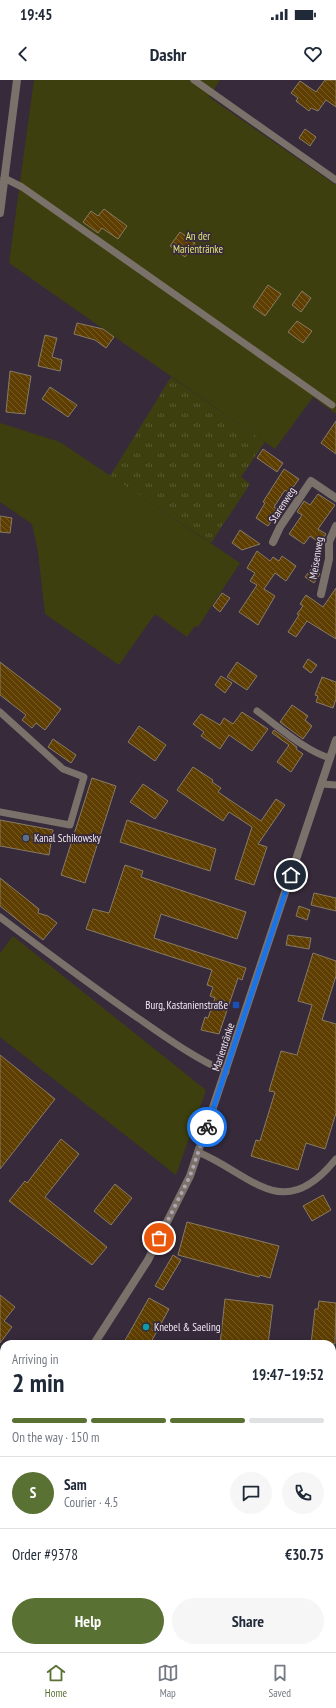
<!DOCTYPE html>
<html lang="en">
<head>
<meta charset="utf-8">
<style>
	body { margin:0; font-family:"PT Sans Narrow",sans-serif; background:#f6f6f7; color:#1f2937; height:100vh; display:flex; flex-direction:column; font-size:15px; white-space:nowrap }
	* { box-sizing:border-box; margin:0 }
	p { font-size:13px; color:#747a83 }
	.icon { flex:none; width:22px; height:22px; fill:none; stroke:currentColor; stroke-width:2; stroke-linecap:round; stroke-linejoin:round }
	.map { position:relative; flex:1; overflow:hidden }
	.details { position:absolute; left:0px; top:1260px; width:336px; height:312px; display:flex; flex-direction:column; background:#fff; border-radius:12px 12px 0 0; box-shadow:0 2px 10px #0003 }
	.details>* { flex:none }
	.pin { position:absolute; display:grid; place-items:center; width:34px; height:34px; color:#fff; margin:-17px; border:2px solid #fff; border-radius:50%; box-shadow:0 1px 4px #0007 }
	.courier { position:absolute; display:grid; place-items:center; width:40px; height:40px; margin:-20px; border:3px solid #1a73e8; border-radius:50%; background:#fff; color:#222; box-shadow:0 1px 5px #0007 }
	.overview em { font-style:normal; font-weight:700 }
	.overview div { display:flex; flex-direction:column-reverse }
	.overview { display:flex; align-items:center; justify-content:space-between; height:68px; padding:0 12px }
	h1 { font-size:26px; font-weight:700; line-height:30px }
	.bar { display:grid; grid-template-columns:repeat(4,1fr); gap:6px 4px; align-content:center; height:48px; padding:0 12px }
	.bar i { height:5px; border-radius:3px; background:#e0e1e3 }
	.bar .selected { background:#597132 }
	.bar p { grid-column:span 4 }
	.line { display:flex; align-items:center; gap:10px; padding:0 12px; border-top:1px solid #e0e1e3 }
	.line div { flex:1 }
	.round { display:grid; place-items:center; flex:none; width:42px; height:42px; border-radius:21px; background:#f6f6f7 }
	.button { display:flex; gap:8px; margin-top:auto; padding:8px 12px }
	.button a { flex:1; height:46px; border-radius:24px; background:#597132; color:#fff; font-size:16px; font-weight:700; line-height:46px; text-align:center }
	.button a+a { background:#f6f6f7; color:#1f2937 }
	.status { display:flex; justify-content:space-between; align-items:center; height:28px; padding:0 20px; background:#fff; direction:ltr }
	.status svg { height:11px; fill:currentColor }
	header { display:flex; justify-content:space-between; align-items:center; height:52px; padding:0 12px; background:#fff; font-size:18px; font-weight:700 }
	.menu { display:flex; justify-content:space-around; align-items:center; height:56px; border-top:1px solid #e0e1e3; background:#fff; font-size:11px; color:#747a83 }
	.menu a { display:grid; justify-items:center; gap:2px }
	.menu .selected { color:#597132 }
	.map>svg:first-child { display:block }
</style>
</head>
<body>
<div class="status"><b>19:45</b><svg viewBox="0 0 49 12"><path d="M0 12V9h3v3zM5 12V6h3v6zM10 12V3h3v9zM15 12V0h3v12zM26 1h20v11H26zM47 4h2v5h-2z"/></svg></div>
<header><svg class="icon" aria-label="back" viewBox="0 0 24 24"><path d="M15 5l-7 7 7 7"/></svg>Dashr<svg class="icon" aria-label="heart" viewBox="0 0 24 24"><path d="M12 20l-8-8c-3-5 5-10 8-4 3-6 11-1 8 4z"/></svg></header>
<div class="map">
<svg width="336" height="1572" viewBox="0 0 336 1572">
	<defs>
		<pattern id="grass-tufts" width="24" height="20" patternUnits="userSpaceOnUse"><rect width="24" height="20" fill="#3e3f0e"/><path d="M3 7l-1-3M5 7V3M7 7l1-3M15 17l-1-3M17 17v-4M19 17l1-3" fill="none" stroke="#5a5b32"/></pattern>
		<pattern id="building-back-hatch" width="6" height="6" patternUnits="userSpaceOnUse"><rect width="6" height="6" fill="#5f3f01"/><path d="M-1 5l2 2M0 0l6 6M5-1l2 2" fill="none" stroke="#765b26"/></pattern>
	</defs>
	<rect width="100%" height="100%" fill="#362a3b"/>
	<path fill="url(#grass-tufts)" d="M171,297L265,362L241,397L250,404L211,463L110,396Z
		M0,1490L4,1493V1568H100L105,1572H0Z"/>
	<path fill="#3e3f0e" d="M34,0H220L209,17L336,105V334L313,317L275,369L9,183Z
		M0,343L60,362L240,483L198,547L195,546L187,557L155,534L119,585L45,534L38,472L32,444L0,422Z
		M13,856L206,1010L176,1095L0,957V873Z"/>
	<path fill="url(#building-back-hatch)" stroke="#887a65" d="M325,0H336V27L326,20L318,31L311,28L309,31L296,21L298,18L291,13L300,1L316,12Z
		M305,49L316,57L310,66L299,58Z
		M104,129L127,146L118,159L102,148L98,153L83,142L91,131L98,136Z
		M180,152L195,163L185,177L170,166Z
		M268,205L281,214L265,236L253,227Z
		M302,211L311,218L301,232L292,225Z
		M297,241L312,251L303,263L288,252Z
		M77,243L103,249L114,257L106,268L95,260L74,254Z
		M45,255L57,258L52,277L62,280L60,291L38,286Z
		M10,291L31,296L25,334L6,332Z
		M50,307L77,325L68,337L42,319Z
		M336,341V374L321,363Z
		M263,369L283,383L277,392L257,378Z
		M284,389L299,399L289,413L285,410L274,427L279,430L268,446L256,438L265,423L263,422Z
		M318,414L335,425L318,449L326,454L320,463L310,456L304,464L289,454L302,435L297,432L304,421L310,425Z
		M0,436L12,438L10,453L0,452Z
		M240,450L260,464L242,470L232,463Z
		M257,471L270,481L273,477L279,481L282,476L296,486L286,501L275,493L264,509L275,516L258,545L239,532L257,505L250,501L255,493L247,488Z
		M312,488L320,494L314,503L305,497Z
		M336,508V559L307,541L296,557L288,552L299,535L297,534L303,526L300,524L306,515L323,527Z
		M222,513L230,518L220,532L213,526Z
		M308,579L317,585L311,593L303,587Z
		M0,582L61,629L45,650L36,643L32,648L22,640L26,635L0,615Z
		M237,582L257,596L247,610L227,597Z
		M221,596L232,603L225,613L215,605Z
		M322,597L336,602V619L333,628L316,622L318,616L315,615Z
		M292,625L308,636L305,640L312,646L303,659L280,642Z
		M242,632L268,649L252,671L229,655L220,669L201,656L204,652L193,644L201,634L220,645L224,638L233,644Z
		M139,646L166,665L155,681L128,662Z
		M274,650L297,667L296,669L303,674L291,692L277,682L289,665L272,653Z
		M53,659L76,675L71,683L48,667Z
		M193,687L213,700L212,702L221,708L218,712L261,741L276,719L285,725L258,764L267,767L254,805L235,799L252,747L229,732L223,741L177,710Z
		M92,698L116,706L85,803L61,795Z
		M143,704L168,721L155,739L130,722Z
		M0,740L53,750L49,775L0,766Z
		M127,740L216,769L210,791L120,762Z
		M125,785L143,791L141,797L246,832L237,859L161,834L154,858L246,888L242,900L238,898L219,954L201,950L205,937L208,938L215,918L210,916L213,907L207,905L212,890L86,849L93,829L109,833Z
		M0,798L39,829L38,833L48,836L57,843L43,860L0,826Z
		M314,813L336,818V831L311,825Z
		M299,826L310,830L307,840L296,836Z
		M288,855L311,858L309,869L286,865Z
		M313,873L336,881V896L322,940L336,944V1033L325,1069L306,1063L298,1090L251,1076L256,1060L260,1061L275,1012L269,1011L281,971L297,975L312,925L298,921Z
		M0,975L55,1019L0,1089Z
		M61,1059L79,1074L45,1117L107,1167L92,1185L9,1121L25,1101L27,1103Z
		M115,1104L132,1118L111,1145L94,1131Z
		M323,1115L331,1130L312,1141L303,1126Z
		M187,1142L279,1166L270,1198L260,1195L259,1197L178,1175Z
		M173,1175L181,1180L163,1210L155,1206Z
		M0,1215L15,1227L4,1241L12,1247L0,1263Z
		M149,1218L169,1229L150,1264H123Z
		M225,1219L273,1225L268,1264H220Z
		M319,1221L336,1223L335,1264H311L315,1229H318Z"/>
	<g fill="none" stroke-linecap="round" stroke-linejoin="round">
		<path stroke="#7a726a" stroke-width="7" d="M194,0L336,100
			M4,98L22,107L332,325
			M257,631C278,646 305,671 330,678
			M0,632L63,689L84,697L70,745L0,732
			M322,704L336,705
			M0,837C45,871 89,904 135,936C164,956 194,978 226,992
			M198,1072C253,1095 283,1145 336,1079
			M252,1572V1568"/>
		<path stroke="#7a726a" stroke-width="8" d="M0,133L17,0
			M273,462L280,447L311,401L336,418
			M321,514L329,479V462L336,446
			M94,1264L148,1180L190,1096L336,660
			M0,1435L4,1428
			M0,1467L4,1470
			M131,1568L137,1572"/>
	</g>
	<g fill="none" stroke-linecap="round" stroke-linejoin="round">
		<path stroke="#aea5b2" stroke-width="4" stroke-dasharray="0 7.2" d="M159,1158L190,1096L207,1047"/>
		<path stroke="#1a73e8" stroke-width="5" d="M207,1047L291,795"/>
	</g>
	<circle fill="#5c6f8a" stroke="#362a3b" stroke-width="1.5" cx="26" cy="758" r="4"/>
	<rect fill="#1a4fb4" stroke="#362a3b" stroke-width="1.5" x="232" y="921" width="8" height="8" rx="2"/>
	<circle fill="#0f9aa8" stroke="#362a3b" stroke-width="1.5" cx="146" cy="1247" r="4"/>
	<g text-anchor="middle" stroke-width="3.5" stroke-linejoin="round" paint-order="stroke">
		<g font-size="11" fill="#e2e578" stroke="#362a3b">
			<text x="198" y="160">An der<tspan x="198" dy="13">Marientränke</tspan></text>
		</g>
		<g font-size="11" fill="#efe7f2" stroke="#362a3b">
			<text transform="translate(282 425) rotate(-57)" y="4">Starenweg</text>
			<text transform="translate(316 478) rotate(-81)" y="4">Meisenweg</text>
			<text transform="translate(223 967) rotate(-72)" y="4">Marientränke</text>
		</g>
		<g font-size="11" fill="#efe7f2" stroke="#362a3b" text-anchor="start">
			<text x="34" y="762">Kanal Schikowsky</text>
			<text x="228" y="929" text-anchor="end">Burg, Kastanienstraße</text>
			<text x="154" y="1251">Knebel &amp; Saeling</text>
		</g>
	</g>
</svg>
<div class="pin" style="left:159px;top:1158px;background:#ea580c"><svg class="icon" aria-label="bag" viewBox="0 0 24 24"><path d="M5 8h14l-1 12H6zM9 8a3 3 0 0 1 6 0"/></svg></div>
<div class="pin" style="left:291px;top:795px;background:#1f2937"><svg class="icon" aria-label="home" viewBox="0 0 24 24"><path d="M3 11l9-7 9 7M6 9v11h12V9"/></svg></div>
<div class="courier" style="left:207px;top:1047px"><svg class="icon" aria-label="bike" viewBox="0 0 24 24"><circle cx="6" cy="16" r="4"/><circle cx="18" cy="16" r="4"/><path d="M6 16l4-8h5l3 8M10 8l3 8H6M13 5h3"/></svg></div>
<section class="details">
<div class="overview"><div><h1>2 min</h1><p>Arriving in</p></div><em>19:47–19:52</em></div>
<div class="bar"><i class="selected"></i><i class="selected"></i><i class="selected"></i><i></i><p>On the way · 150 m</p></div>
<div class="line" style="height:72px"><b class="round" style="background:#597132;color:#fff">S</b><div><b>Sam</b><p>Courier · 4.5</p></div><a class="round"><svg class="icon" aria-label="chat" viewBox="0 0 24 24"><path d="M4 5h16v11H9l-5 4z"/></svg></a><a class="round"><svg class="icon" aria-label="phone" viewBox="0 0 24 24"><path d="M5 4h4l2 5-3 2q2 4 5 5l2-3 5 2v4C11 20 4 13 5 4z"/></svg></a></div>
<div class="line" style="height:52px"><div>Order #9378</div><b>€30.75</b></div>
<div class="button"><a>Help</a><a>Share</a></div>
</section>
</div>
<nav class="menu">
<a class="selected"><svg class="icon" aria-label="home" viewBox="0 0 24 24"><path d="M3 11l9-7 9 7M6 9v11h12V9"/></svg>Home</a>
<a><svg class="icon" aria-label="map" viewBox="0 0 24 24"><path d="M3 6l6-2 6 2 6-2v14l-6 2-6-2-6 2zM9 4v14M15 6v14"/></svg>Map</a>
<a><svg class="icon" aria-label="saved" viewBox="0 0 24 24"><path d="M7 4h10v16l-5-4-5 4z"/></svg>Saved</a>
</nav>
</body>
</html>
